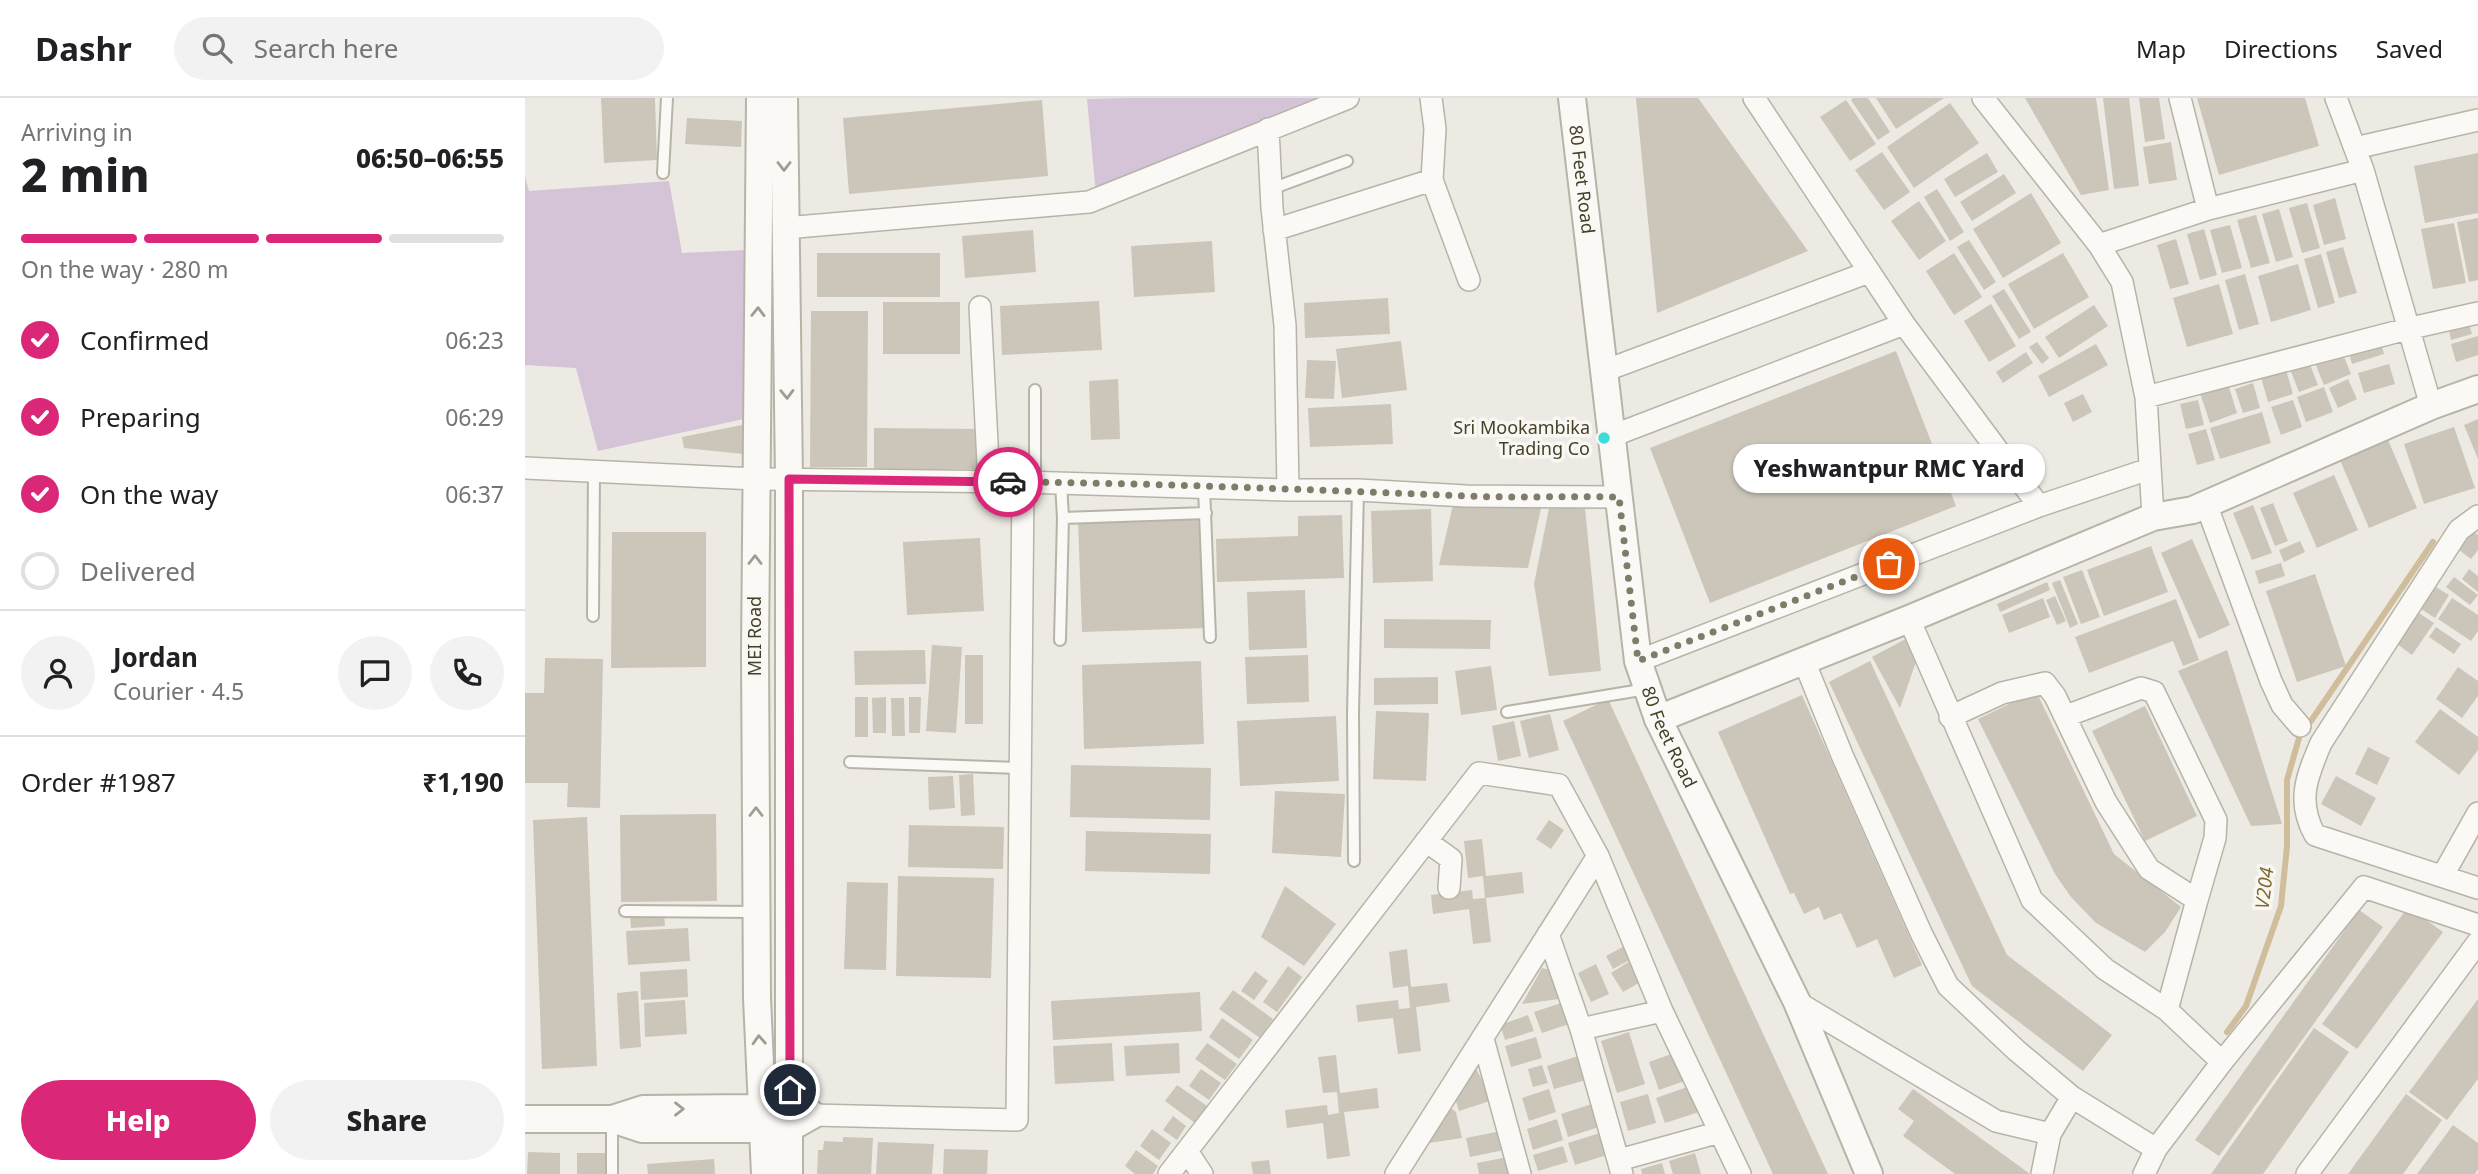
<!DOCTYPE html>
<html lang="en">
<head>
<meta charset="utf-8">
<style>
	body { margin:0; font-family:"Noto Sans",sans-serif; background:#f2f2f2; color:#202124; height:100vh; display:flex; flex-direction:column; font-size:26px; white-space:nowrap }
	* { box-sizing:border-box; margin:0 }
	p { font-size:23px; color:#757577 }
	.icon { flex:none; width:38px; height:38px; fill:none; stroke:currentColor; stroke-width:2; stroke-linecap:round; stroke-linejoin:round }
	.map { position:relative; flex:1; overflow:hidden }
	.details { display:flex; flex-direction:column; background:#fff; width:525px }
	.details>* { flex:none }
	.pin { position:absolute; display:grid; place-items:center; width:60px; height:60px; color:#fff; margin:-30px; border:4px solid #fff; border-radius:50%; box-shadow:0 2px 7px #0007 }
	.courier { position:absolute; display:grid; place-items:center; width:70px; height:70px; margin:-35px; border:5px solid #db2777; border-radius:50%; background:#fff; color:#222; box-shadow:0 2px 9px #0007 }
	.bubble { position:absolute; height:49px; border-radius:24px; background:#fff; box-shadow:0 2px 5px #0004; font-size:23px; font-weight:800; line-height:49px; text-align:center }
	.head em { font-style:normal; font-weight:800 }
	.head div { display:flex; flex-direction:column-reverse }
	.head { display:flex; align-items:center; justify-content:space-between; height:119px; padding:0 21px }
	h1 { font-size:46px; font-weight:800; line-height:52px }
	.bar { display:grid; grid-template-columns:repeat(4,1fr); gap:10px 7px; align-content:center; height:84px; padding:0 21px }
	.bar i { height:9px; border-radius:5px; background:#e0e0e0 }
	.bar .selected { background:#db2777 }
	.bar p { grid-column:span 4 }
	.line { display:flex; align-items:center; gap:18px; padding:0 21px; border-top:2px solid #e0e0e0 }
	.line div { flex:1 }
	.round { display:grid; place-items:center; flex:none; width:74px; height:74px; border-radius:37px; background:#f2f2f2 }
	ol { padding:0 21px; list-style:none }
	li { display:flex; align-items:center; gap:21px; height:77px }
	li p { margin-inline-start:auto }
	li .icon { padding:7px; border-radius:50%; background:#db2777; color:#fff; stroke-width:4 }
	li:last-child { color:#757577 }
	li i { width:38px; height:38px; border:4px solid #e0e0e0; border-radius:50% }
	.button { display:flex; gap:14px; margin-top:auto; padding:14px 21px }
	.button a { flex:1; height:80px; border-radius:42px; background:#db2777; color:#fff; font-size:28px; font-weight:800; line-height:80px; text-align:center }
	.button a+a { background:#f2f2f2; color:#202124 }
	header { display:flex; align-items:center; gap:42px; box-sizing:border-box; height:98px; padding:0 35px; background:#fff; border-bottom:2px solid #e0e0e0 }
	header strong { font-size:33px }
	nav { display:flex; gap:38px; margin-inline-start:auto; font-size:24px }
	.search { width:490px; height:63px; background:#f2f2f2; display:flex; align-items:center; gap:18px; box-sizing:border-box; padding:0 24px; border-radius:38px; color:#757577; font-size:26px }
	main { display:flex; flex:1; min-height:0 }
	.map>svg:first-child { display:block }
</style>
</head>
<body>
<header>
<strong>Dashr</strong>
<div class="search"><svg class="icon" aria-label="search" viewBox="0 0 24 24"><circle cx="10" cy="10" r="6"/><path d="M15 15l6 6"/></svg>Search here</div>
<nav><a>Map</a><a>Directions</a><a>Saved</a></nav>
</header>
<main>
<section class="details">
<div class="head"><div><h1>2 min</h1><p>Arriving in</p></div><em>06:50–06:55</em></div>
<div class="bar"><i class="selected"></i><i class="selected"></i><i class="selected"></i><i></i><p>On the way · 280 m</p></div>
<ol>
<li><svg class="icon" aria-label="check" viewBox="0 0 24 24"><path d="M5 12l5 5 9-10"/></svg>Confirmed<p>06:23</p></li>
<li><svg class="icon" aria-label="check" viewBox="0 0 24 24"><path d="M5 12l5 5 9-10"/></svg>Preparing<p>06:29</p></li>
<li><svg class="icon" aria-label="check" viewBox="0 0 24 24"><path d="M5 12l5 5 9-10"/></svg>On the way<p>06:37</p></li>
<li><i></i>Delivered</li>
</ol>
<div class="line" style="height:126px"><a class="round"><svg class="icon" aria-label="person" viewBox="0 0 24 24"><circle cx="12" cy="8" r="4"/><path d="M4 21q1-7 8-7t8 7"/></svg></a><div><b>Jordan</b><p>Courier · 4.5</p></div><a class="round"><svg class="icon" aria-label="chat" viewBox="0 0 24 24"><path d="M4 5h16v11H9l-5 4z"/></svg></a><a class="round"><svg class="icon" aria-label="phone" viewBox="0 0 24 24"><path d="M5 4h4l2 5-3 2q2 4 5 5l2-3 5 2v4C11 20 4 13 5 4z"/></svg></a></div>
<div class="line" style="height:91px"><div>Order #1987</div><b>₹1,190</b></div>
<div class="button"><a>Help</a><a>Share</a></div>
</section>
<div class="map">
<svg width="1953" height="1076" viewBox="0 0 1953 1076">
	<rect width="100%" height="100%" fill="#eceae3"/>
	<path fill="#d5c3d7" d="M604,0H808L571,96L562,1Z
		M0,78L4,93L144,83L157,155L220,152L223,320L73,353L51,270L0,267Z"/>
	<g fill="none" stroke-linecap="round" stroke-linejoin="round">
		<path stroke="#d0bd9b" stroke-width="6" d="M1786,623L1908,444
			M1702,934L1721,908L1756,808L1762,748V682L1774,640"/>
	</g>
	<path fill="#cbc6b9" d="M76,0H130L132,62L79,65Z
		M1111,0H1173L1283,153L1132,215Z
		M1328,0H1343L1365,34L1353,42L1326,2Z
		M1351,0H1419L1371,31Z
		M1500,0H1571L1584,92L1556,97Z
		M1578,0H1604L1614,88L1589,91Z
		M1614,0H1634L1640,41L1620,44Z
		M1672,0H1780L1794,48L1694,77Z
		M517,2L523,78L324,96L318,20Z
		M1321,2L1351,46L1325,63L1295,19Z
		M1425,5L1454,45L1389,90L1362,49Z
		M162,20L217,23L216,49L160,46Z
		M1646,44L1652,82L1624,86L1618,49Z
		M1357,54L1385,94L1359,112L1330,72Z
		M1462,55L1473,74L1430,99L1419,81Z
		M1953,55V115L1900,125L1889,68Z
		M1479,76L1491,95L1447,123L1435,104Z
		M1412,91L1439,134L1425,143L1399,99Z
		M1506,95L1536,145L1478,180L1448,131Z
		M1810,100L1821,141L1799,147L1788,107Z
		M1394,103L1421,143L1394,162L1366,123Z
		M1782,105L1795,150L1777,155L1764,110Z
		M1754,111L1768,159L1751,164L1737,116Z
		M1731,117L1745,165L1726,170L1712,122Z
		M1953,120V182L1944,184L1932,124Z
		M1929,125L1941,185L1908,191L1896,131Z
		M1705,127L1717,170L1697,175L1685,132Z
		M1679,131L1692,177L1675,182L1662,136Z
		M508,132L511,174L440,180L437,138Z
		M1651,141L1664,186L1645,191L1632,147Z
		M1444,142L1471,184L1459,192L1432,149Z
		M687,143L690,194L609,199L606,148Z
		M1818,149L1832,195L1814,200L1801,154Z
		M292,155H415V199H292Z
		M1429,155L1457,199L1429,217L1401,173Z
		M1538,155L1564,199L1509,231L1483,186Z
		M1796,156L1810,205L1793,210L1779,161Z
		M1773,166L1786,212L1746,224L1733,178Z
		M1720,176L1734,226L1714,232L1700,182Z
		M1694,186L1708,236L1662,249L1648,200Z
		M1479,191L1506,234L1494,241L1467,198Z
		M863,200L865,236L780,240L779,205Z
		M574,203L577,252L477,257L475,208Z
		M358,204H435V256H358Z
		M1466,206L1491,248L1464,264L1439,223Z
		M1569,207L1583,228L1534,260L1520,239Z
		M286,213H343L342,369H285Z
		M1943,222L1947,236L1926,242L1923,228Z
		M1953,238V257L1931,264L1926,246Z
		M876,243L882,292L817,300L811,251Z
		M1512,244L1524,260L1517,266L1504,249Z
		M1856,245L1859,256L1827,266L1824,255Z
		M1571,246L1583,267L1524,299L1513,278Z
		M1371,253L1431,408L1185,505L1125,350Z
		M1501,254L1508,265L1478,285L1471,274Z
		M1817,254L1826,276L1799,287L1790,265Z
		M782,262L811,263L809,301L780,300Z
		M1784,264L1793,287L1774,294L1765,271Z
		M1864,266L1870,286L1839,295L1833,275Z
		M1761,272L1768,296L1743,304L1736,279Z
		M593,281L595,341L566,342L564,283Z
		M1823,281L1832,301L1813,310L1804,290Z
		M1728,285L1735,310L1718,315L1710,291Z
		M1703,286L1712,315L1685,325L1675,295Z
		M1799,289L1808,314L1781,324L1772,299Z
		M1558,296L1567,314L1548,324L1539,305Z
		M1673,302L1679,327L1661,331L1655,306Z
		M1768,302L1777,329L1756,337L1746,309Z
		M866,306L868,346L785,349L783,310Z
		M1737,314L1746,345L1695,361L1685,330Z
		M1953,321V361L1939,327Z
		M222,326L219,356L159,350L157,339Z
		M1929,329L1950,390L1899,406L1879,346Z
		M349,330L454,331V371H349Z
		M1681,331L1690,362L1672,367L1663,336Z
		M1863,342L1892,410L1844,430L1815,362Z
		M1809,377L1833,432L1792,450L1768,395Z
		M930,398L1018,401L1003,470L914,467Z
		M1059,400L1076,573L1024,578L1009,486L1025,405Z
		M1748,405L1763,443L1750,448L1735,410Z
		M1728,407L1747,455L1727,462L1708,415Z
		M906,411L908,483L848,485L846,413Z
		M817,417L819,480L692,484L691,441L773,438V418Z
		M678,418L681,530L557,534L553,422Z
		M1944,431L1953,437V452L1946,461L1930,449Z
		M87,434H181V569L86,570Z
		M455,440L459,513L382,517L378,444Z
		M1667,441L1705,527L1674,541L1636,455Z
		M1775,443L1780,454L1759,464L1754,452Z
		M1626,448L1643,494L1579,518L1562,472Z
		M1756,465L1760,478L1734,486L1730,473Z
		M1944,471L1953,478V494L1937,481Z
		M1557,472L1575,519L1556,526L1538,479Z
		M1790,476L1821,568L1772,584L1741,493Z
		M1929,479L1953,497L1945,507L1921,489Z
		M1535,482L1553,526L1545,530L1527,485Z
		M1522,484L1525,492L1475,514L1472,506Z
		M1911,489L1924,497L1910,520L1896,511Z
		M780,492L782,550L724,552L722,494Z
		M1530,498L1541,523L1532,527L1521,502Z
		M1518,500L1525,519L1484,535L1477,517Z
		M1927,500L1953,517V533L1946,543L1913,521Z
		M1651,501L1674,562L1658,568L1648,543L1564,575L1550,539Z
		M1894,515L1909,525L1887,557L1872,546Z
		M859,521L966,522L965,551L859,550Z
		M1911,529L1936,546L1929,556L1904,539Z
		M1388,537L1395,552L1375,610L1347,559Z
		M407,547L437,549L431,635L401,633Z
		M400,552L401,586L330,587L329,553Z
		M1702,552L1757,726L1726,728L1653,573Z
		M440,557H458V626H440Z
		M783,557L784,604L722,606L720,559Z
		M20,560L78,561L75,710L42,709L43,685H0V595H19Z
		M676,563L679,646L559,651L557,567Z
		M1345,563L1482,857L1587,937L1558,973L1447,888L1304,584Z
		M966,568L972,612L936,617L930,573Z
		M1933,569L1953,583V598L1937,620L1911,601Z
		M913,579V606L849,607V580Z
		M1511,593L1589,756L1656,809L1640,834L1620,854L1571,825L1546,799L1530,776L1453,621Z
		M1277,597L1397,867L1369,880L1352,841L1332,850L1316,815L1299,822L1294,809L1279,816L1269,795L1265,796L1193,634Z
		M330,599H343V639H330Z
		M361,599V635H348L347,600Z
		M384,599H396L395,635H384Z
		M366,600H379L380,638H367Z
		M1083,601L1303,1076H1248L1038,623Z
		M1620,608L1672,718L1620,743L1567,633Z
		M1915,611L1953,639V652L1934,677L1890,644Z
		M851,613L904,615L901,683L848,681Z
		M1025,616L1034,652L1004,660L995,623Z
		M811,618L814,683L715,688L712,623Z
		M989,623L996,658L973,663L967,628Z
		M1843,649L1865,660L1852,687L1830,676Z
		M546,667L686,670L685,722L545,719Z
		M448,676L450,717L436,718L434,677Z
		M428,678L430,710L404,712L403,679Z
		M1811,678L1851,700L1836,728L1796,706Z
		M750,693L820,696L816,759L747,755Z
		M191,716L192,803L96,804L95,717Z
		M62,719L72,968L17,971L8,722Z
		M1024,722L1039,732L1026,751L1011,741Z
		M384,727L479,729L478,771L383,769Z
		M561,733L686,736L685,776L560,773Z
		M957,741L961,778L997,774L999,795L961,800L966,844L948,846L944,811L908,816L906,797L947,792L948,801L960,800L958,778L943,780L939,743Z
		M373,778L469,780L466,880L371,878Z
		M322,784L363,785L361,872L319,871Z
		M760,788L811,826L779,868L736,839Z
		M1883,809L1918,834L1832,951L1797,926Z
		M1834,812L1858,829L1694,1058L1670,1042Z
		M139,815L140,828L106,830L105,817Z
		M163,830L165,863L103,867L101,833Z
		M1107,844L1114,857L1088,871L1081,858Z
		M882,851L886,889L922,885L925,904L891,909L896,953L873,956L868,920L833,924L831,907L873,902L874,911L885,910L883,888L868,890L864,854Z
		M1105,863L1117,883L1098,894L1086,875Z
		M1071,866L1084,896L1066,904L1053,875Z
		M763,868L777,879L752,914L738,904Z
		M1017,870L1025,872L1034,901L997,906Z
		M162,871L163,899L116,902L115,874Z
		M730,873L743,883L729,902L716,893Z
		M708,892L748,921L735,940L694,911Z
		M113,893L116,949L95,951L92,895Z
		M675,894L677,933L528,942L526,903Z
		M1953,901V981L1922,1022L1884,994Z
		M160,902L162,936L120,939L119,905Z
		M1036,905L1044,926L1017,935L1009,914Z
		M1003,917L1009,933L980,942L975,927Z
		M697,920L728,942L714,961L684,939Z
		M1789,930L1824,954L1738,1076H1686Z
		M1104,934L1120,986L1092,995L1076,943Z
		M1011,939L1017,960L986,969L980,948Z
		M587,945L589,983L530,986L528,948Z
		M654,945L655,975L601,978L599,948Z
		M682,945L712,966L700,982L670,961Z
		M1152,954L1162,982L1134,992L1124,964Z
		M811,957L815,995L852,990L854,1010L819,1014L825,1058L802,1061L798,1025L762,1030L760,1012L802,1007L803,1017L814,1015L812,994L798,995L793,959Z
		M1053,958L1061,982L1029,991L1022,968Z
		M1017,967L1023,985L1008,989L1003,971Z
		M950,969L968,1002L934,1013L930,1000L947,977Z
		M676,971L696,985L684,1002L664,988Z
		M652,987L682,1008L670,1025L640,1003Z
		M1165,988L1174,1014L1140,1025L1131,1000Z
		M1024,991L1031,1014L1004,1023L997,1000Z
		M1388,991L1505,1076H1430L1378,1038L1389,1023L1373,1011Z
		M1123,996L1131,1025L1103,1033L1095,1004Z
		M1881,996L1917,1022L1878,1076H1823Z
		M1070,1005L1077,1028L1043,1039L1036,1016Z
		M924,1009L931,1014L937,1040L904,1045V1039Z
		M648,1018L661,1028L652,1042L638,1032Z
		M1032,1021L1038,1042L1008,1052L1002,1031Z
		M1928,1027L1953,1045V1071L1950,1076H1892Z
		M627,1031L646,1045L634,1062L615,1048Z
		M976,1033L979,1052L945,1059L941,1040Z
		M1078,1034L1085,1056L1050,1067L1043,1045Z
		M318,1039L348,1040L346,1076H292L293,1052H298L299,1043L318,1044Z
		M353,1044L409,1046L407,1076H351Z
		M1038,1048L1043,1064L1013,1073L1008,1057Z
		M419,1051L463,1052L462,1076H418Z
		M611,1052L633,1068L628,1076H610L600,1068Z
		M3,1054L35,1055V1076H2Z
		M52,1055H80V1076H52Z
		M1170,1055L1176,1076H1148L1144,1063Z
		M983,1059L986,1076H954L952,1065Z
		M189,1061L190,1076H123L122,1066Z
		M744,1062L746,1076H728L726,1064Z
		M1137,1065L1140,1076H1117L1116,1071Z"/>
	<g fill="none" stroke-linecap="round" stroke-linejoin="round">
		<g stroke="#b7b4a7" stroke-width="14">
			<path id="service" d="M138,75L142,0
				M746,91L822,63
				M510,384V292
				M679,390L685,539
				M538,420L681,415
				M68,518L69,372
				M535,542L538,420L536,385
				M982,614L1122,591
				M325,664L495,670
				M829,763L828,615L833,392
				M100,813L231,814
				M87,1021V1076"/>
		</g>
		<g stroke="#b7b4a7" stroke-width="24">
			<path id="minor" d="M906,0L910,31L907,82L944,182
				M1229,0L1379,226L1514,408
				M1458,0L1574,147L1597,184L1621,299L1628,419
				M1655,0L1683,111
				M1811,0L1838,72L1906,308
				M743,31L747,110L760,227L763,392
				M1830,50L1953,22
				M260,130L564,104L823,0
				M749,132L907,82
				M1574,147L1683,111L1838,72
				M455,209L464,384
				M1079,273L1344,174
				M1621,299L1882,231L1953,215
				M1087,338L1379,226
				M0,370L230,381L498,384L763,392H833L941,398L1094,399
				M1681,406L1746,583L1757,607L1775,628
				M1953,418L1934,432L1796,645C1782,678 1771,703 1790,737L1953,790
				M1384,521L1507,802L1580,871L1642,912L1697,964
				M1113,563L1514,408L1624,371
				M1279,563L1317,657L1397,837L1423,888L1491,952L1547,999L1631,1051
				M1541,618L1616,590L1629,594L1691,722L1690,740L1672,802
				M1425,619L1477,595L1520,585L1530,598L1581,704L1624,771L1672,802L1642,912
				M901,743L926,761L924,790
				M1918,777L1953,715
				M1023,836L1056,931L1097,1076
				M1272,904L1471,1023L1525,1036L1547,999
				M1056,931L1137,913
				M958,941L995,1076
				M288,1017L492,1022L498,384
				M662,1053L677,1076
				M1094,1062L1195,1034
				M644,1076L954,675L1034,687L1073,758L1137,913L1215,1076
				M871,1076L1073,758
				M1517,1076L1525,1036
				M1619,1076L1631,1051L1697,964L1839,789L1953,827
				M1782,1076L1953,844"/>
		</g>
		<g stroke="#b7b4a7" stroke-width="30">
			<g id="tertiary">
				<path d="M235,0L230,555L232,900L240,1076"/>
				<path d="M259,0L264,381V1076"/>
				<path id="s1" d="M1047,0L1113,563L1133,621L1272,904L1344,1076"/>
				<path d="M1133,621L1384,521L1628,419L1668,412L1906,308L1953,291"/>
				<path d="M0,1021H87L117,1031H226L272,1026L288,1017L272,1008L226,1010L118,1011L87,1021"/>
			</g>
		</g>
		<use href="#service" stroke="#faf9f6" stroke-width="10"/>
		<use href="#minor" stroke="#faf9f6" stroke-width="21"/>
		<use href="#tertiary" stroke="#faf9f6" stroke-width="26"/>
	</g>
	<defs><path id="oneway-chevron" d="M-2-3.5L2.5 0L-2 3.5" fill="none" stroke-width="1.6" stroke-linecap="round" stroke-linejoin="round" transform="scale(1.75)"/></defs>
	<g stroke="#a09c8f">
		<use href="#oneway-chevron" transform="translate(259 68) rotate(90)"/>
		<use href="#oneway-chevron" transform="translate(233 214) rotate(-89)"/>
		<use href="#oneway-chevron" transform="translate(262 296) rotate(89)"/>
		<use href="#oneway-chevron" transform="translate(230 462) rotate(-90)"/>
		<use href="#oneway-chevron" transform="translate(231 714) rotate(-90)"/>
		<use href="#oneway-chevron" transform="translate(234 942) rotate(-93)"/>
		<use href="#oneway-chevron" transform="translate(154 1011)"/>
	</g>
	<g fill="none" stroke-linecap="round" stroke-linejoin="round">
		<path stroke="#817c69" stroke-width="7" stroke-dasharray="0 12.6" d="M483,384C635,385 788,392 940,398C991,400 1042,398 1094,399L1113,563L1364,466"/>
		<path stroke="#db2777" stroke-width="9" d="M265,992L264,381L483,384"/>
	</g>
	<circle fill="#3ddcdb" stroke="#f9f7f3" stroke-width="2.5" cx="1079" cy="340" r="7"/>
	<g text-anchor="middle" stroke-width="7" stroke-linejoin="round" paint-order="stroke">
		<g font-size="18" fill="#474028" stroke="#f9f7f3">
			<text dy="6" stroke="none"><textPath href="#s1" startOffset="82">80 Feet Road</textPath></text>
			<text transform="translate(230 538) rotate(-90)" y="6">MEI Road</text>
			<text dy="6" stroke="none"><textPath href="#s1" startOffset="649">80 Feet Road</textPath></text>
		</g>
		<g font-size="18" fill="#474028" stroke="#f9f7f3" text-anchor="end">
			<text x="1065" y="336">Sri Mookambika<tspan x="1065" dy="21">Trading Co</tspan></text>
		</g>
		<g font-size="19" font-style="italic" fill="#7f672e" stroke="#f9f7f3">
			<text transform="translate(1739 790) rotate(-83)" y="7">V204</text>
		</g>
	</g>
</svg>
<div class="pin" style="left:1364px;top:466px;background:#ea580c"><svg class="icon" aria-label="bag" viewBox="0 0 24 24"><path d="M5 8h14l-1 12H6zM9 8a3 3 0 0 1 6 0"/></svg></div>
<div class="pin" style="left:265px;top:992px;background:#1f2937"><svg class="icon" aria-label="home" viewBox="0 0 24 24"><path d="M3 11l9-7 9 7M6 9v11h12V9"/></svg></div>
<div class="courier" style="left:483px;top:384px"><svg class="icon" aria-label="car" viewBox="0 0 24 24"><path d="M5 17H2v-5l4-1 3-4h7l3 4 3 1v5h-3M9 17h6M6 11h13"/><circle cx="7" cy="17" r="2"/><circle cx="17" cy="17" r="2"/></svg></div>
<div class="bubble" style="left:1208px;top:346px;width:312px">Yeshwantpur RMC Yard</div>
</div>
</main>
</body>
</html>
